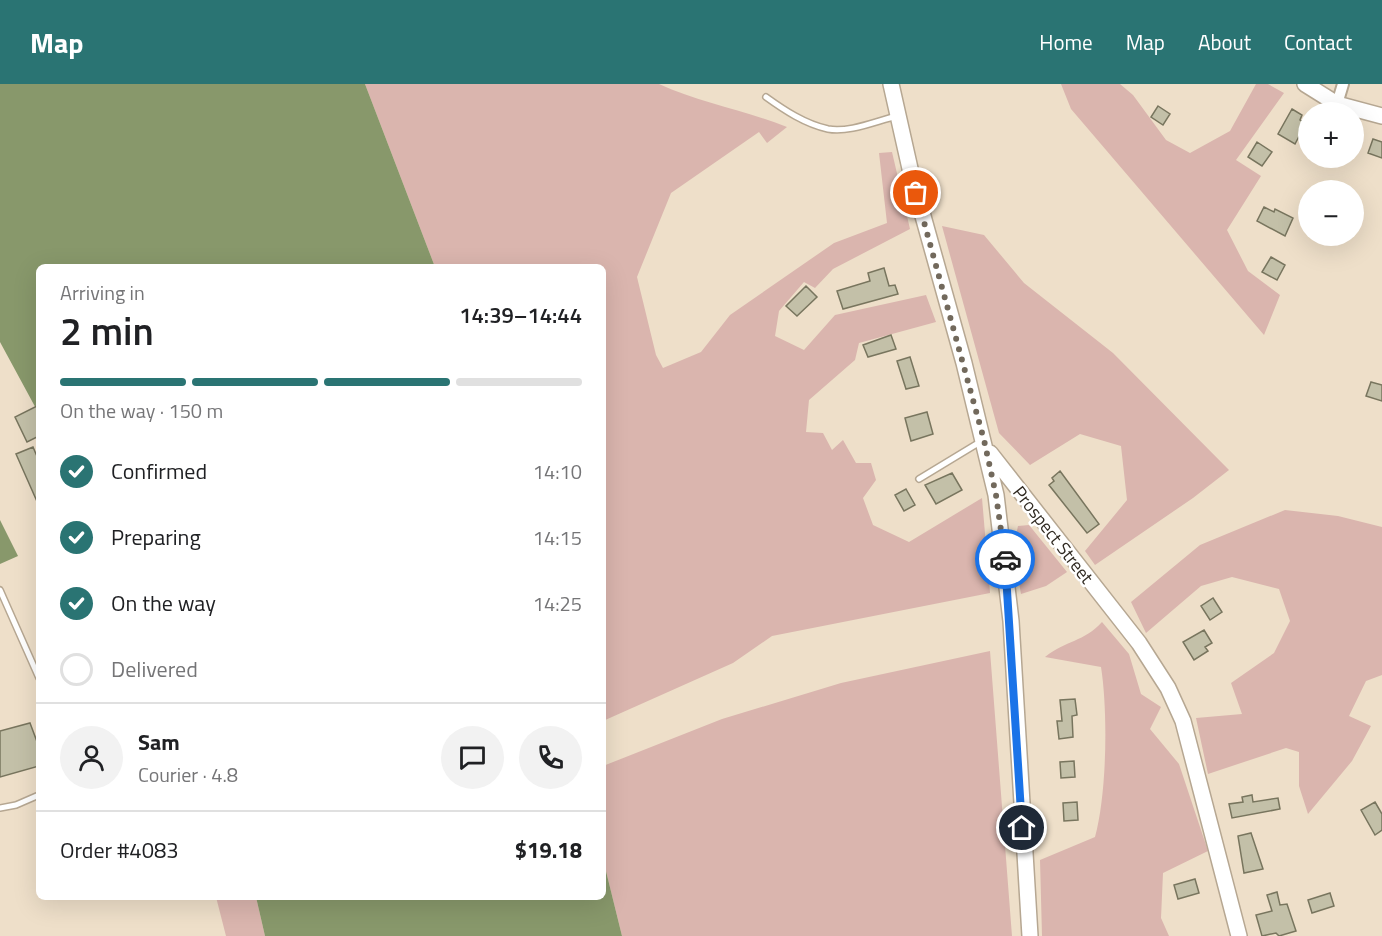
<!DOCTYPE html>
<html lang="en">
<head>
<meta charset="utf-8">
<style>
	body { margin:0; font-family:"Titillium Web",sans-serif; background:#f2f2f2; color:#202124; height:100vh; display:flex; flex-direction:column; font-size:22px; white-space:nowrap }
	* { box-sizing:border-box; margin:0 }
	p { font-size:20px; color:#757577 }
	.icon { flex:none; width:33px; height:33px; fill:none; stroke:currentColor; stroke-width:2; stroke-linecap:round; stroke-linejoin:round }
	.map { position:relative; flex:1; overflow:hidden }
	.drawer { position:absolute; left:36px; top:180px; width:570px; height:636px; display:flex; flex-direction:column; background:#fff; border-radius:9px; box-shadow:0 6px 24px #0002 }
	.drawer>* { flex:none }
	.tools { position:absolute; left:1298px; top:18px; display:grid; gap:12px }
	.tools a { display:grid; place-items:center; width:66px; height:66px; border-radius:50%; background:#fff; box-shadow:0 6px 24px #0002; font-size:30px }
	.pin { position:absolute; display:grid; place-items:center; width:51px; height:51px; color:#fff; margin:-26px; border:3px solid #fff; border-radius:50%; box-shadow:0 2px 6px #0007 }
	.courier { position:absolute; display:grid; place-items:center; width:60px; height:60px; margin:-30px; border:4px solid #1a73e8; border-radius:50%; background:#fff; color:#222; box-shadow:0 2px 8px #0007 }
	.summary em { font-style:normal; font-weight:600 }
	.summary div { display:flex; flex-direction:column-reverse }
	.summary { display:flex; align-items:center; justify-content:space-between; height:102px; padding:0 24px }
	h1 { font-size:39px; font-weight:600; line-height:45px }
	.bar { display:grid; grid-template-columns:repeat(4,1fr); gap:9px 6px; align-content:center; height:72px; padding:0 24px }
	.bar i { height:8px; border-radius:4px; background:#e0e0e0 }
	.bar .current { background:#2a7473 }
	.bar p { grid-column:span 4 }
	.line { display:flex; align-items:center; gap:15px; padding:0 24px; border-top:2px solid #e0e0e0 }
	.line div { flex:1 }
	.round { display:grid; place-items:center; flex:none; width:63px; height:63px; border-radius:32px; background:#f2f2f2 }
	ol { padding:0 24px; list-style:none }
	li { display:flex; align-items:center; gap:18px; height:66px }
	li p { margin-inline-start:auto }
	li .icon { padding:6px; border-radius:50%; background:#2a7473; color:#fff; stroke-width:4 }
	li:last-child { color:#757577 }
	li i { width:33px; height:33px; border:3px solid #e0e0e0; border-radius:50% }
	header { display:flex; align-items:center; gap:36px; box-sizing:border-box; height:84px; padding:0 30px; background:#2a7473; color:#fff }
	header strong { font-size:28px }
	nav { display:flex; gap:33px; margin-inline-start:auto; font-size:21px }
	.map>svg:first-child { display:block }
</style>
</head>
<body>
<header>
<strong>Map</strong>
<nav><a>Home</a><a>Map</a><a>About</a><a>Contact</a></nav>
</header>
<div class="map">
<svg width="1382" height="852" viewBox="0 0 1382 852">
	<rect width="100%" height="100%" fill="#eedfc9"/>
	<path fill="#dab5ae" d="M365,0H659C700,19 745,26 787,43L767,59L759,48L671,109L637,193L656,271L663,284L701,268L730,231L834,159L887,139L879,69L892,68L910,145L833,185L815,204L804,198L779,227L775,252L804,266L835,231L926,211L936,238L859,259L855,276L809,316L806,348L823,349L832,366L843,356L856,379H871L876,396L863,414L873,441L909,458L982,414L990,509L772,552L733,579L603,637V183H435Z
		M1061,0H1120L1133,11L1166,56L1190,69L1230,47L1256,0H1268L1284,9L1236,76L1261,92L1227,146L1248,187L1280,211L1264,251L1071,25Z
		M942,142L984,151L1024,199L1113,269L1229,386L1193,414L1095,481L1085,467L1127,416L1121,362L1080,350L1030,381L999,349Z
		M1285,426L1338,432L1382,443V591L1366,597L1349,632L1371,642L1352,677L1308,730L1299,702V668L1286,664L1208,690L1196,634L1242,630L1231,599L1274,569L1290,537L1279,505L1232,493L1201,502L1146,549L1131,518L1200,461Z
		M1029,441L1067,488L1046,502L1021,510L1013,465L1018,442Z
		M1102,538L1129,570L1141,610L1161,623L1150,645L1179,680L1208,767L1163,789L1161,834L1169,852H1042L1040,776L1095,753C1107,710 1108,627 1101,583L1045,573C1066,556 1084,558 1102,538Z
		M990,567L1012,852H622L603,775V682L722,635L841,599Z
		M216,813H256L265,852H226Z"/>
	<path fill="#88986b" d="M0,0H365L435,183H39V330L0,258Z
		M0,436L18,472L0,480Z
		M603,775L622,852H265L256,813H603Z"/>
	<path fill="#c3c0a8" stroke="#78755e" stroke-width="1.5" d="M1158,22L1170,30L1163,41L1151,33Z
		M1292,25L1302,31L1300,36L1306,39L1295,60L1278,50Z
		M1373,55L1382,58V74L1368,69Z
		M1257,58L1272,68L1262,82L1248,73Z
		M1264,123L1274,128L1275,125L1293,134L1285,152L1257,137Z
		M1271,173L1285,181L1277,196L1262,188Z
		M884,184L889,202L895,201L898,210L843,225L837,207L870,197L868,189Z
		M806,202L817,213L797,232L786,222Z
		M891,251L896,265L868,273L863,261Z
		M910,273L919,302L906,305L897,277Z
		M1371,298L1382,301V317L1366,312Z
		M39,321V352L27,358L15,333Z
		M927,328L933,350L911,357L905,334Z
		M33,363L39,377V422L16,370Z
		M1060,387L1099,440L1087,449L1049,401L1054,397L1052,394Z
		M952,389L962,406L936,420L925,401Z
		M906,405L915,421L904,427L895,411Z
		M1213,514L1222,528L1210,536L1201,522Z
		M1204,546L1212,559L1205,563L1208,567L1194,576L1183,558Z
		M1075,615L1077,631L1072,632L1073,653L1059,655L1057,637H1062L1060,616Z
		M30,639L39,663V682L0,693V647Z
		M1074,677L1075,693L1061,694L1060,678Z
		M1252,711L1253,718L1278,714L1280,725L1232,734L1229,720L1243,718L1242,713Z
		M1077,718L1078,736L1064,737L1063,719Z
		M1375,718L1382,730V746L1375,751L1361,726Z
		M1251,749L1263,785L1244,789L1238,752Z
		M1195,795L1199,809L1178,815L1174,801Z
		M1277,808L1280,821L1287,820L1296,847L1279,852L1276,849L1262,852L1256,831L1272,827L1267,811Z
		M1330,809L1334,822L1312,829L1308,816Z"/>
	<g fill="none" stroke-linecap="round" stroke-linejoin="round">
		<g stroke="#b6a792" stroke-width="8">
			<path id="lane" d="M766,13C784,26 805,40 828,45C849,49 876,37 897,32
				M919,395L980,358
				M0,506L39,594
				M0,724L16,721L39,711"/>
		</g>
		<g stroke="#b6a792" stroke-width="14">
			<path id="street" d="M1337,20L1343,0"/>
		</g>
		<g stroke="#b6a792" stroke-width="18">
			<path id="secondary" d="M891,0L911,89L964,279L996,411L1011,537L1030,852
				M1305,0L1337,20L1382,32
				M990,369L1139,559L1168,604L1183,637L1239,852"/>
		</g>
		<use href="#lane" stroke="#fff" stroke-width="5"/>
		<use href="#street" stroke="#fff" stroke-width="10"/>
		<use href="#secondary" stroke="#fff" stroke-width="15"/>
	</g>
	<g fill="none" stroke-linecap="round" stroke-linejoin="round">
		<path stroke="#72695c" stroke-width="6" stroke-dasharray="0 10.8" d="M916,109L984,356L996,411L1005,475"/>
		<path stroke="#1a73e8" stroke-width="8" d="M1005,475L1022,744"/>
	</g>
	<g text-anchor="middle" stroke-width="5" stroke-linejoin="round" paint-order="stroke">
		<g font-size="18" fill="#2f2921" stroke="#fff">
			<text transform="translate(1053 451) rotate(52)" y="6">Prospect Street</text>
		</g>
	</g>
</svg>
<div class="tools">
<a>+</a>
<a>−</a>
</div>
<div class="pin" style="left:916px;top:109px;background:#ea580c"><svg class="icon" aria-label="bag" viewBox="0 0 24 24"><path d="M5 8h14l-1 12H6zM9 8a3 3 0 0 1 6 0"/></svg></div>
<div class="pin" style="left:1022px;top:744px;background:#1f2937"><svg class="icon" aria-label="home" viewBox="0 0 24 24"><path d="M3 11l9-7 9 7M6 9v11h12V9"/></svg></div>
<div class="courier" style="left:1005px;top:475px"><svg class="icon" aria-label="car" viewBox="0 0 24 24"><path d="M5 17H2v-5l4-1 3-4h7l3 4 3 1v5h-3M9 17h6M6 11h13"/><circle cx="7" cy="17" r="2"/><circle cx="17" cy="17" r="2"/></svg></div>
<section class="drawer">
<div class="summary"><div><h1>2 min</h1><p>Arriving in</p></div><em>14:39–14:44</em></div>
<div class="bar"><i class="current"></i><i class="current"></i><i class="current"></i><i></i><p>On the way · 150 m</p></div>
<ol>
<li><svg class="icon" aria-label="check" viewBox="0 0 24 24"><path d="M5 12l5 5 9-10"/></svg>Confirmed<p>14:10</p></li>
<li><svg class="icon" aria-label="check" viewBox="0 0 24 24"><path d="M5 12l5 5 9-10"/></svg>Preparing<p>14:15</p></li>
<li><svg class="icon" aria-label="check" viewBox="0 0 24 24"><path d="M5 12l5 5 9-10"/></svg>On the way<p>14:25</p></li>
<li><i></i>Delivered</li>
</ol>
<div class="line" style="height:108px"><a class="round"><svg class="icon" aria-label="person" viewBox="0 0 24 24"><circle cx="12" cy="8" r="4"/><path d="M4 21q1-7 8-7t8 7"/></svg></a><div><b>Sam</b><p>Courier · 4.8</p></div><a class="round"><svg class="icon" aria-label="chat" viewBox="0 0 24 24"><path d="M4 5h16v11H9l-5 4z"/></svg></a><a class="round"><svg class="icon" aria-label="phone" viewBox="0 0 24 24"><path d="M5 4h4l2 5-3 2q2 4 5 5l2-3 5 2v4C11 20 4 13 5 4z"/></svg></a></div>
<div class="line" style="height:78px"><div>Order #4083</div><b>$19.18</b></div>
</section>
</div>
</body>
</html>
